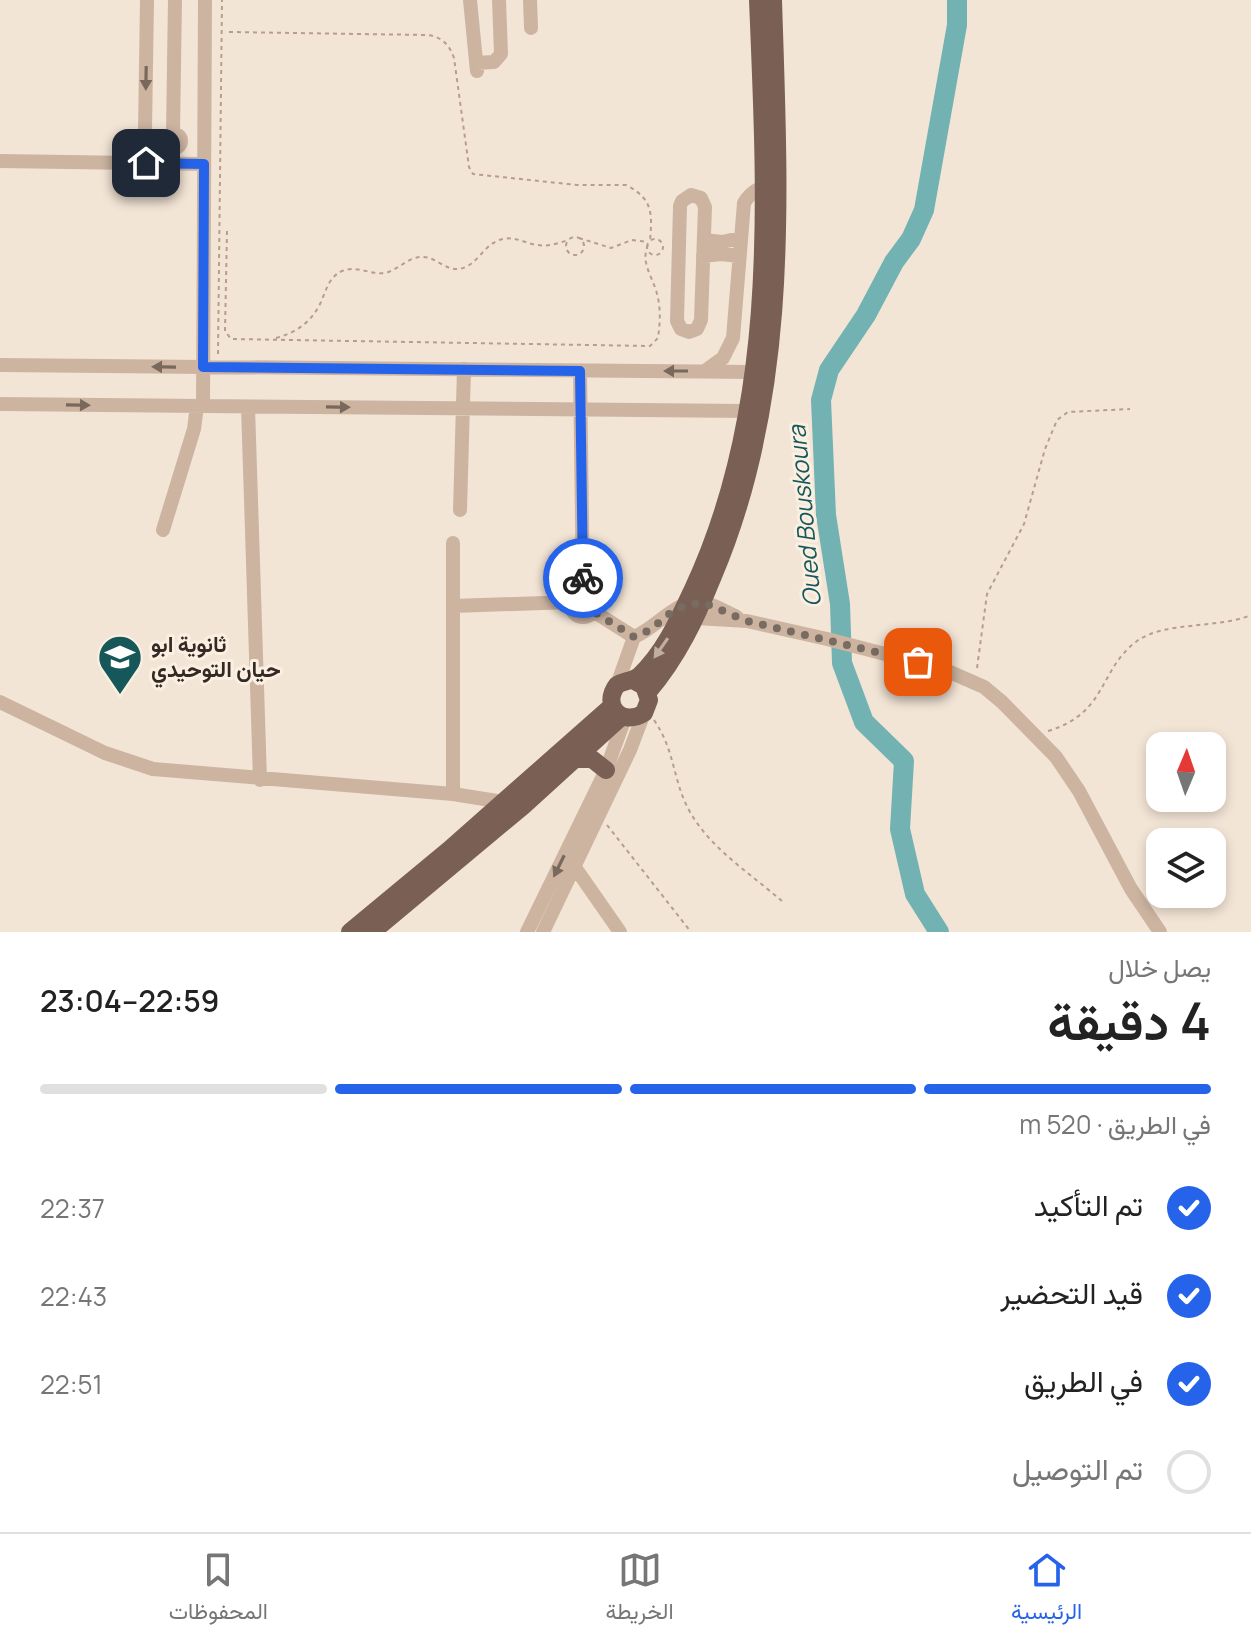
<!DOCTYPE html>
<html lang="ar">
<head>
<meta charset="utf-8">
<style>
	body { margin:0; font-family:Manrope,Vazirmatn,sans-serif; background:#f2f2f2; color:#222; direction:rtl; height:100vh; display:flex; flex-direction:column; font-size:30px; white-space:nowrap }
	* { box-sizing:border-box; margin:0 }
	p { font-size:26px; color:#767676 }
	.icon { flex:none; width:44px; height:44px; fill:none; stroke:currentColor; stroke-width:2; stroke-linecap:round; stroke-linejoin:round }
	.map { position:relative; height:932px; overflow:hidden; direction:ltr }
	.sheet { display:flex; flex-direction:column; background:#fff; flex:1 }
	.sheet>* { flex:none }
	.needle { width:52px; rotate:2deg }
	.controls { position:absolute; left:1146px; top:732px; display:grid; gap:16px }
	.controls a { display:grid; place-items:center; width:80px; height:80px; border-radius:16px; background:#fff; box-shadow:0 4px 12px #0003; font-size:40px }
	.pin { position:absolute; display:grid; place-items:center; width:68px; height:68px; color:#fff; margin:-34px; border-radius:16px; box-shadow:0 4px 12px #0006 }
	.courier { position:absolute; display:grid; place-items:center; width:80px; height:80px; margin:-40px; border:6px solid #2563eb; border-radius:50%; background:#fff; color:#222; box-shadow:0 2px 10px #0007 }
	.overview em { font-style:normal; font-weight:600 }
	.overview div { display:flex; flex-direction:column-reverse }
	.overview { display:flex; align-items:center; justify-content:space-between; height:136px; padding:0 40px }
	h1 { font-size:52px; font-weight:600; line-height:60px }
	.bar { display:grid; grid-template-columns:repeat(4,1fr); gap:12px 8px; align-content:center; height:96px; padding:0 40px }
	.bar i { height:10px; border-radius:6px; background:#e0e0e0 }
	.bar .selected { background:#2563eb }
	.bar p { grid-column:span 4 }
	ol { padding:0 40px; list-style:none }
	li { display:flex; align-items:center; gap:24px; height:88px }
	li p { margin-inline-start:auto }
	li .icon { padding:8px; border-radius:50%; background:#2563eb; color:#fff; stroke-width:4 }
	li:last-child { color:#767676 }
	li i { width:44px; height:44px; border:4px solid #e0e0e0; border-radius:50% }
	.menu { display:flex; justify-content:space-around; align-items:center; height:112px; border-top:2px solid #e0e0e0; background:#fff; font-size:22px; color:#767676 }
	.menu a { display:grid; justify-items:center; gap:4px }
	.menu .selected { color:#2563eb }
	.map>svg:first-child { display:block }
</style>
</head>
<body>
<div class="map">
<svg width="1251" height="932" viewBox="0 0 1251 932">
	<rect width="100%" height="100%" fill="#f3e5d6"/>
	<g fill="none" stroke-linecap="round" stroke-linejoin="round">
		<path stroke="#72b2b3" stroke-width="20" d="M939,932L915,894L900,829L904,761L864,722L842,663L840,604L826,515L821,400L829,370L866,315L894,262L911,239L924,210L957,25V0"/>
		<path stroke="#b89d8b" stroke-width="2" stroke-dasharray="4 4" stroke-linecap="butt" d="M229,32L426,35C441,36 449,44 454,58L469,167L473,174L577,185H626C654,199 652,215 650,241
			M227,231L225,331L231,339L650,346L658,338C660,324 661,308 657,294C653,277 640,263 648,245
			M566 246a9 9 0 1 1 18 0a9 9 0 1 1-18 0Z
			M579,238L611,248L632,240L648,242
			M647 247a8 8 0 1 1 16 0a8 8 0 1 1-16 0Z
			M276,338C295,333 310,323 319,306C326,293 327,278 342,271C357,265 370,275 385,273C399,270 408,256 424,257C437,258 445,270 458,269C478,267 483,243 503,239C516,236 526,244 538,245C549,247 559,243 568,240
			M218,354L222,0
			M977,668L987,594L1024,524L1045,449L1057,420L1068,412L1130,409
			M654,720C676,752 672,780 690,812C711,849 751,874 783,902
			M1048,731C1108,713 1098,670 1137,641C1165,621 1217,629 1251,615
			M607,825L691,932"/>
		<path stroke="#ccb4a1" stroke-width="14" d="M147,0L145,131L149,138L166,141
			M470,0L477,71
			M530,0L531,28
			M476,63L494,62L501,54L499,0
			M173,133L175,0
			M167 141a7 7 0 1 1 14 0a7 7 0 1 1-14 0Z
			M0,161L204,164
			M691,195L701,198L705,207L701,320L697,329L689,332L681,329L677,321L680,206L682,201Z
			M704,240L722,242L740,238
			M703,256L721,254L739,256
			M0,365L754,372
			M580,371L583,593
			M705,371L723,358L733,338L744,203C750,193 760,186 772,185
			M0,404L746,411
			M203,406L205,0
			M248,407L260,780
			M460,510L464,369
			M163,530L194,429L197,406
			M571 605a12 12 0 1 1 24 0a12 12 0 1 1-24 0Z
			M453,606L571,602
			M593,611L634,637
			M696,618L747,621L827,639L943,669L984,687L1002,702L1056,757L1079,791L1131,889L1160,932
			M617,685L634,637C657,628 675,600 701,602C712,603 726,612 737,617
			M0,702L105,753L153,769L453,794L503,802
			M453,794V543
			M574,866L620,932
			M527,932L606,770L625,718
			M543,932L630,750L644,713"/>
		<path stroke="#795f54" stroke-width="18" d="M633,680L644,686L649,700L644,713C622,727 601,706 617,685C624,681 632,681 639,676C664,653 679,619 693,589C779,405 766,197 758,0
			M648,692C678,657 696,618 713,576C791,393 779,194 773,0
			M574,759H592L606,770
			M350,932L449,850L612,706
			M372,932L523,806L621,717"/>
	</g>
	<defs><path id="oneway-solid" d="M-6-.8H1V-3.2L6.5 0L1 3.2V.8H-6Z" transform="scale(2)"/></defs>
	<g fill="#79685c">
		<use href="#oneway-solid" transform="translate(146 78) rotate(91)"/>
		<use href="#oneway-solid" transform="translate(164 367) rotate(-179)"/>
		<use href="#oneway-solid" transform="translate(676 371) rotate(180)"/>
		<use href="#oneway-solid" transform="translate(78 405) rotate(1)"/>
		<use href="#oneway-solid" transform="translate(338 407) rotate(1)"/>
		<use href="#oneway-solid" transform="translate(559 866) rotate(116)"/>
	</g>
	<use fill="#c0aea2" href="#oneway-solid" transform="translate(661 648) rotate(125)"/>
	<g fill="none" stroke-linecap="round" stroke-linejoin="round">
		<path stroke="#786b62" stroke-width="8" stroke-dasharray="0 14.4" d="M583,578V593L593,599V611L634,637L650,630L675,609L702,602L747,621L918,662"/>
		<path stroke="#2563eb" stroke-width="10" d="M146,163L204,164L203,367L580,371L583,578"/>
	</g>
	<defs>
		<g id="school-pin" transform="scale(2.3)"><path d="M0 17L-7.5 6A9.5 9.5 0 1 1 7.5 6Z" fill="#16585a" stroke="#fbefe2"/><path d="M0-5L7-2L0 1L-7-2ZM-4 1L0 2.5L4 1V4Q0 6-4 4Z" fill="#fff"/></g>
	</defs>
	<g fill-rule="evenodd">
		<use href="#school-pin" x="120" y="657"/>
	</g>
	<g text-anchor="middle" stroke-width="6" stroke-linejoin="round" paint-order="stroke">
		<g font-size="22" font-weight="bold" fill="#352924" stroke="#fbefe2" text-anchor="start">
			<text x="151" y="652">ثانوية ابو<tspan x="151" dy="25">حيان التوحيدي</tspan></text>
		</g>
		<g font-size="24" font-style="italic" fill="#16585a" stroke="#fbefe2">
			<text transform="translate(805 516) rotate(-95)" y="8">Oued Bouskoura</text>
		</g>
	</g>
</svg>
<div class="controls">
<a><svg class="needle" viewBox="-14 -14 28 28"><path d="M0-13l5 13h-10z" fill="#e53935"/><path d="M0 13l5-13h-10z" fill="#767676"/></svg></a>
<a><svg class="icon" aria-label="layers" viewBox="0 0 24 24"><path d="M12 4l9 5-9 5-9-5zM3 14l9 5 9-5"/></svg></a>
</div>
<div class="pin" style="left:918px;top:662px;background:#ea580c"><svg class="icon" aria-label="bag" viewBox="0 0 24 24"><path d="M5 8h14l-1 12H6zM9 8a3 3 0 0 1 6 0"/></svg></div>
<div class="pin" style="left:146px;top:163px;background:#1f2937"><svg class="icon" aria-label="home" viewBox="0 0 24 24"><path d="M3 11l9-7 9 7M6 9v11h12V9"/></svg></div>
<div class="courier" style="left:583px;top:578px"><svg class="icon" aria-label="bike" viewBox="0 0 24 24"><circle cx="6" cy="16" r="4"/><circle cx="18" cy="16" r="4"/><path d="M6 16l4-8h5l3 8M10 8l3 8H6M13 5h3"/></svg></div>
</div>
<section class="sheet">
<div class="overview"><div><h1>4 دقيقة</h1><p>يصل خلال</p></div><em>22:59–23:04</em></div>
<div class="bar"><i class="selected"></i><i class="selected"></i><i class="selected"></i><i></i><p>في الطريق · 520 m</p></div>
<ol>
<li><svg class="icon" aria-label="check" viewBox="0 0 24 24"><path d="M5 12l5 5 9-10"/></svg>تم التأكيد<p>22:37</p></li>
<li><svg class="icon" aria-label="check" viewBox="0 0 24 24"><path d="M5 12l5 5 9-10"/></svg>قيد التحضير<p>22:43</p></li>
<li><svg class="icon" aria-label="check" viewBox="0 0 24 24"><path d="M5 12l5 5 9-10"/></svg>في الطريق<p>22:51</p></li>
<li><i></i>تم التوصيل</li>
</ol>
</section>
<nav class="menu">
<a class="selected"><svg class="icon" aria-label="home" viewBox="0 0 24 24"><path d="M3 11l9-7 9 7M6 9v11h12V9"/></svg>الرئيسية</a>
<a><svg class="icon" aria-label="map" viewBox="0 0 24 24"><path d="M3 6l6-2 6 2 6-2v14l-6 2-6-2-6 2zM9 4v14M15 6v14"/></svg>الخريطة</a>
<a><svg class="icon" aria-label="saved" viewBox="0 0 24 24"><path d="M7 4h10v16l-5-4-5 4z"/></svg>المحفوظات</a>
</nav>
</body>
</html>
